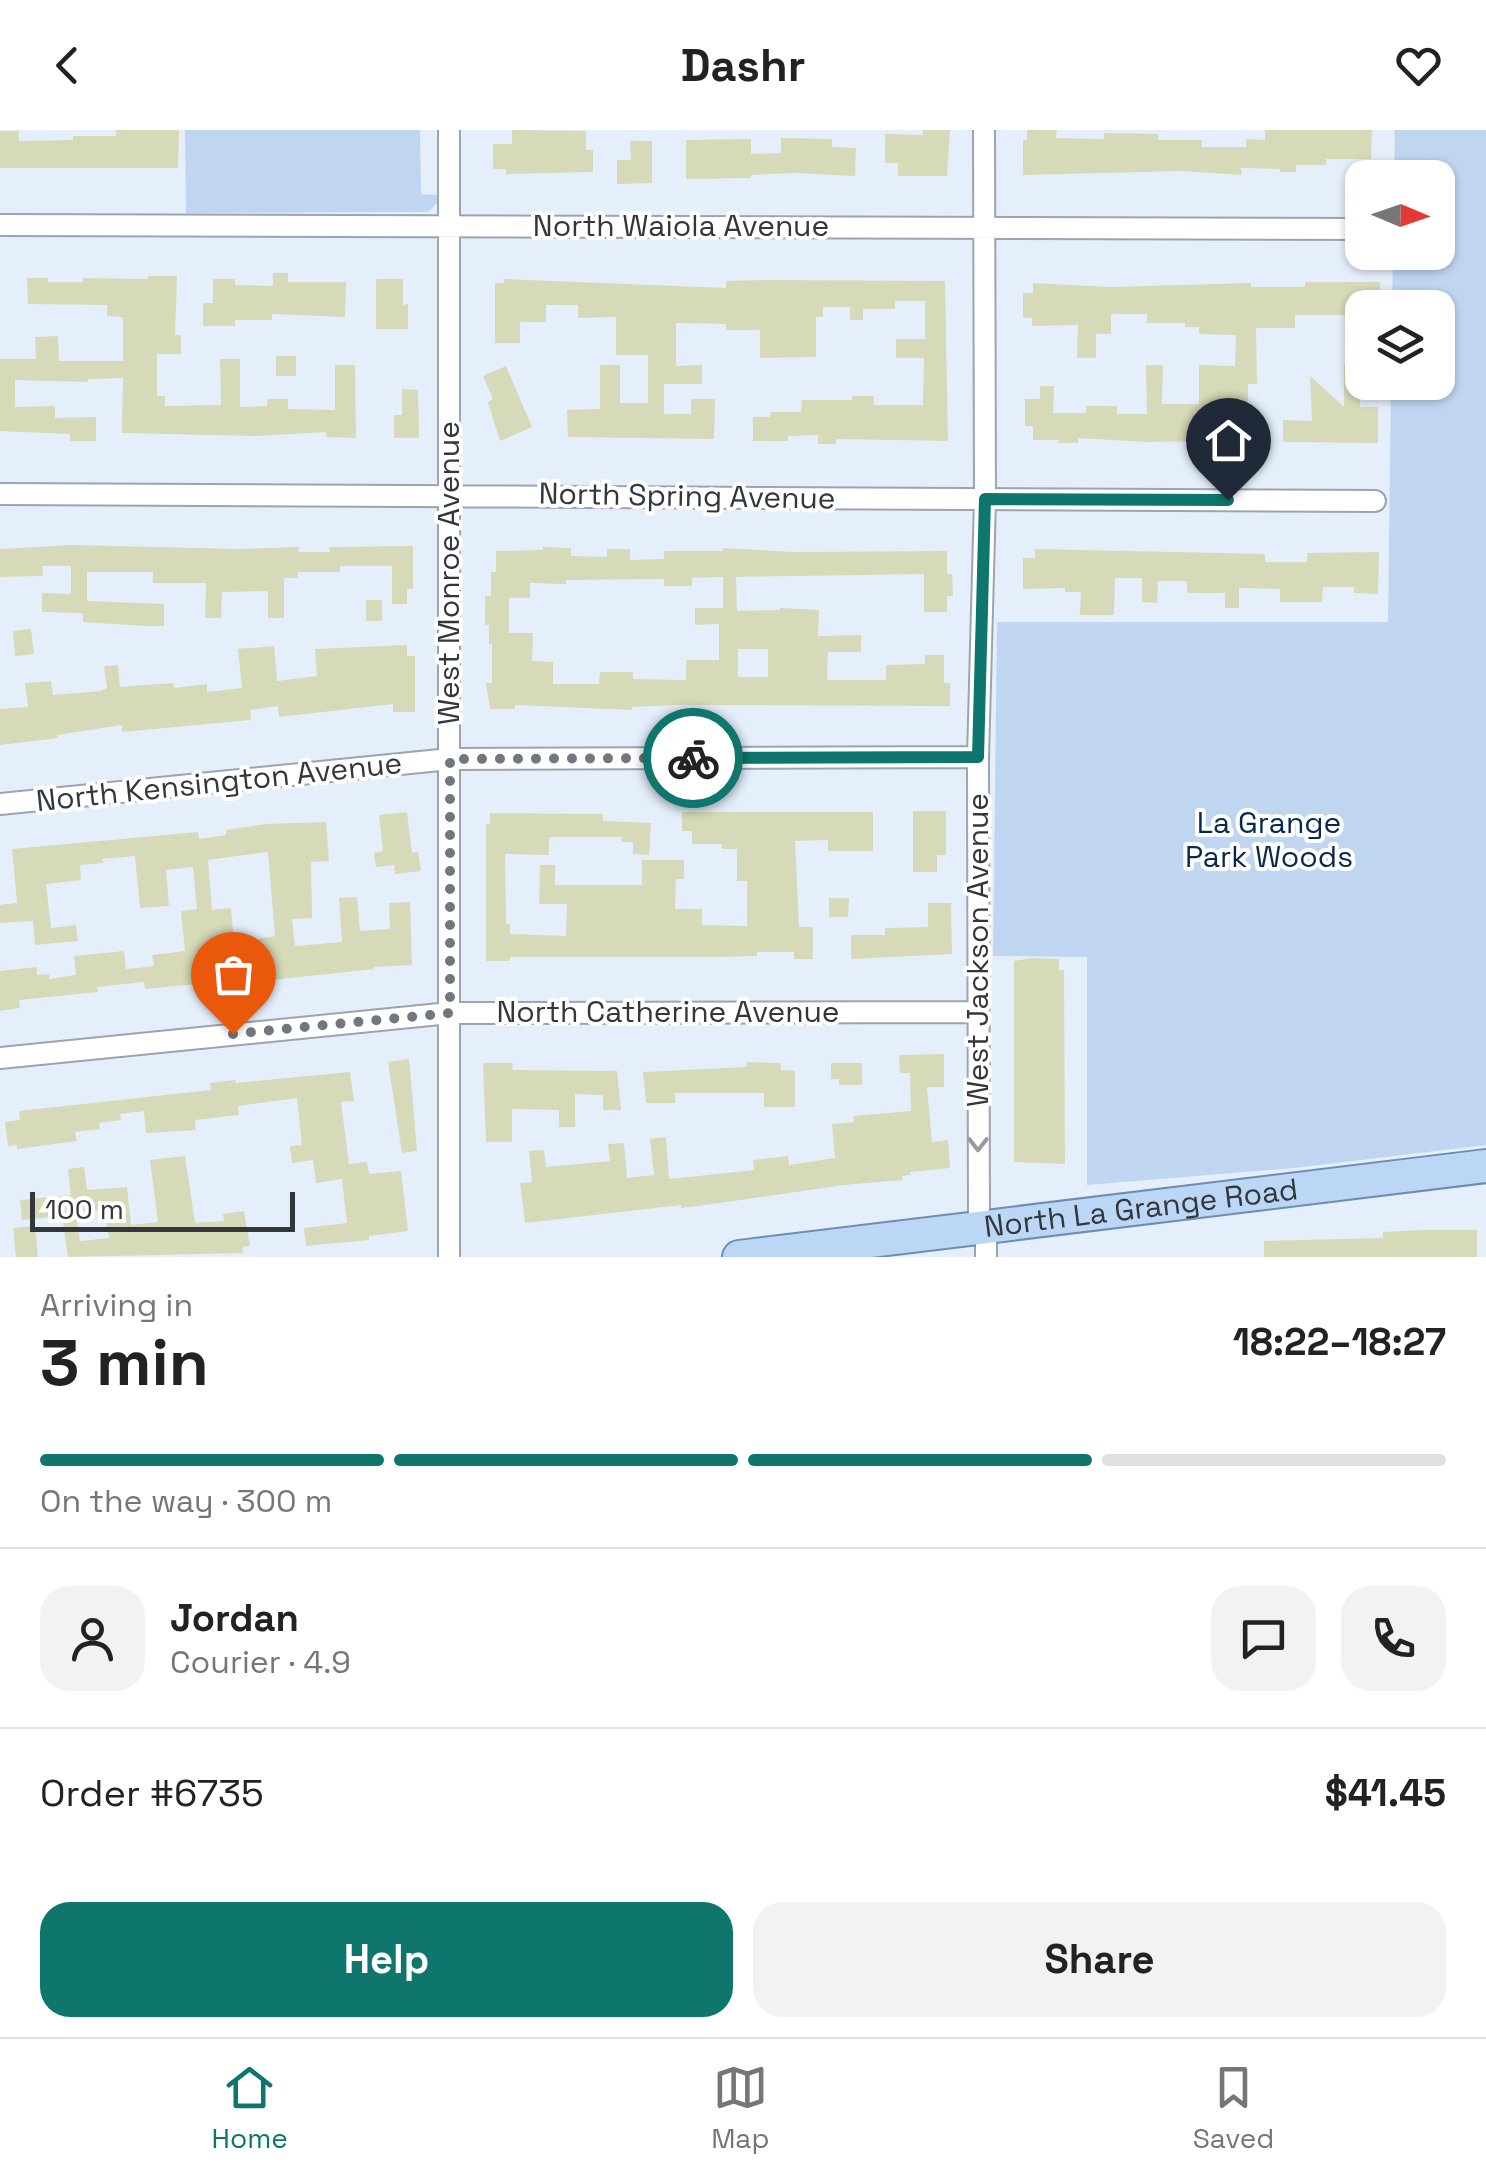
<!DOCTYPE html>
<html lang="en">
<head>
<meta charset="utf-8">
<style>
	body { margin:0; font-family:"Space Grotesk",sans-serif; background:#f2f2f2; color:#222; height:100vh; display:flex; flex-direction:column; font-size:38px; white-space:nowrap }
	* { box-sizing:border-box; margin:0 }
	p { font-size:32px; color:#767676 }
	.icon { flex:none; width:55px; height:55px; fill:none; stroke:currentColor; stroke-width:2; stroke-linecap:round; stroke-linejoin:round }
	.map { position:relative; height:1127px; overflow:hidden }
	.drawer { display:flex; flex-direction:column; background:#fff; flex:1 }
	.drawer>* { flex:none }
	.needle { width:65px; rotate:92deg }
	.fabs { position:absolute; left:1345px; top:30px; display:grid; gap:20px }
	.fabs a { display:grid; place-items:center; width:110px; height:110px; border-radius:20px; background:#fff; box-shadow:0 2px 8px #0004; font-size:50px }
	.scale { position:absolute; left:30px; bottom:25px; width:265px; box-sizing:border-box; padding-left:10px; border:5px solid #33363b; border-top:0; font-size:28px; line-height:35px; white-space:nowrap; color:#33363b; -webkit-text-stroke:8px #fff; paint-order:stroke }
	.pin { position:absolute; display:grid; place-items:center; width:85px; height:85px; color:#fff; margin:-102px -42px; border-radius:50% 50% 50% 0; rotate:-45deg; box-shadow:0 0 10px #0007 }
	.pin .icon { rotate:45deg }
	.courier { position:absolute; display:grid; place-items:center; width:100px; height:100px; margin:-50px; border:8px solid #0f766e; border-radius:50%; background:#fff; color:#222; box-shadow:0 2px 12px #0007 }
	.overview em { font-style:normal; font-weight:700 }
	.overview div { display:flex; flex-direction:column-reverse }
	.overview { display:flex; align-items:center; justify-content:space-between; height:170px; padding:0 40px }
	h1 { font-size:65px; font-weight:700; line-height:75px }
	.bar { display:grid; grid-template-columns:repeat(4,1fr); gap:15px 10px; align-content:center; height:120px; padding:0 40px }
	.bar i { height:12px; border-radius:8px; background:#e0e0e0 }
	.bar .current { background:#0f766e }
	.bar p { grid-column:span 4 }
	.line { display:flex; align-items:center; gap:25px; padding:0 40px; border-top:2px solid #e0e0e0 }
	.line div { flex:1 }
	.round { display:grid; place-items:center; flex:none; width:105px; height:105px; border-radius:30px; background:#f2f2f2 }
	.button { display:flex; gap:20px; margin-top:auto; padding:20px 40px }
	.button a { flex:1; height:115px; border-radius:30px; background:#0f766e; color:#fff; font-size:40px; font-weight:700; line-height:115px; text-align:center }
	.button a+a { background:#f2f2f2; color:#222 }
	header { display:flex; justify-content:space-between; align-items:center; height:130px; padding:0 40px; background:#fff; font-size:45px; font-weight:700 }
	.tab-bar { display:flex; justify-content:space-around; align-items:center; height:140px; border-top:2px solid #e0e0e0; background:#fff; font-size:28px; color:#767676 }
	.tab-bar a { display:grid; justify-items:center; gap:5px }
	.tab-bar .current { color:#0f766e }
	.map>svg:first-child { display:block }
</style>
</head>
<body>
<header><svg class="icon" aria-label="back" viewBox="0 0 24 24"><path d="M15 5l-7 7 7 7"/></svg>Dashr<svg class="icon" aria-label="heart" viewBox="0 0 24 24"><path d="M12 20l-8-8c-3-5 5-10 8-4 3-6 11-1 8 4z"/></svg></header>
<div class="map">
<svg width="1486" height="1127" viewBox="0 0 1486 1127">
	<rect width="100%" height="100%" fill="#e5effb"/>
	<path fill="#c0d6f0" d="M185,0H420L421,64L437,65V73L428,82L186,83Z
		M1395,0H1486V1015L1294,1038L1087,1055V827L993,826L997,492H1388L1391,253L1438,252V178L1392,177L1393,123L1438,122V48L1394,47Z"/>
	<path fill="#d6dab8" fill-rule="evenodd" d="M116,0H179L178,38H0V1H19V11L73,10V6H116Z
		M512,0L586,1V20H593V42L506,44V39H493V14H512Z
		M923,0H950L947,46H898V33H885V4L923,5Z
		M1027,0H1057L1056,8L1104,9V3L1158,4V10H1202V17H1246V9L1265,10V0H1372L1371,29H1326V35H1296V42H1280V39L1241,38L1242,45L1182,41L1023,45V10H1027Z
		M781,8L832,9V17L856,18L855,46L793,43L751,45V48L686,49V10L751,9V24L781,23Z
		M630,11H652V53L617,54V30H631Z
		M273,143H288V152H346L345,187L272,184V190H235V196H203V173H213V149H235V155L273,156Z
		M148,146H177L175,205H181V224H157V266H165V276L221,275L220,229H240V277L267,276V269H288V279L335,280V235H355L356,308L326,307V302L256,306L122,303L123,248L88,249V252L15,250V277L55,276V288L96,287V311H70V304L0,301V229H36L35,207L58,206L59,231H123V187L107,186V175L28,174L27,148H48V152H83V148L148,149Z
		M376,149H403V175L408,174V199H376Z
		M504,149L726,158V151L769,150L945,151L948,311L836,309V314H818V305L788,306V311H753V287H770L771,282H801L802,270H852V266H874V275H923L924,228H896V209H925V171H895V179H863V190H850V177H823V187H816V227L760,228V200H726V194L676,193V236L702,235V254H664V284H691V269H715L714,309L568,307L567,280L600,279V235H620V273H648V225H616V187L578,188V175H546V192H520V213H495V153H504Z
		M1305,152H1380V178H1362V185H1295V198H1256L1257,254H1248V280L1257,282V311L1213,307V311L1147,312L1078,308V313H1059V310H1033V296H1025V269H1040V256H1054L1053,283H1086V276H1117V284H1147L1146,235H1163L1162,274H1199V235L1235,236L1236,205L1199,204V197H1185V193H1147V184H1111V204H1096V228H1077L1078,195L1032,196V188H1023V163H1033V153L1109,157L1251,153V157H1305Z
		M276,226H296V246H276Z
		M1344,235H1361L1360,277H1378V313L1283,312V290L1312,291L1310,246L1344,277Z
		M506,236L532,297L500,311L488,272L493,269L483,246Z
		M402,259L418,260L419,308H394V285H402Z
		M72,415L239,419L299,417L298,422H330L329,417L413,416V459H407V474H392V436H340V442H298V448H284V488H268V461L222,462L221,488H205L206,453H153V442H87V471L164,474V496H145L83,492V483L42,482V463L71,464V436H42L43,446L0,447V419Z
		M543,417L571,418V426L607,427V419H630V430L664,429V421H723V418L792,422L947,421V444H952L953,466H947V482H924V444L736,447L737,481L780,480V478L819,480L818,506L861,505V522H828L827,550H886V535L925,534V525H944V553H950V576L673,575L632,577V580L515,575V579H490L486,553H492V514H489V495H485V466H491V442H496V421L543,420ZM723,447V478H695V495L719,494V530H686V550L633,549V542H600L599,554H553V532L532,531L533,503H509V468H530V453L566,454V450L664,449V456H692V448ZM738,519H768V547H738Z
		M1035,419L1265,424V432H1307V423L1379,422L1378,464L1354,463V457H1323L1322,472H1280V459L1239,458V478H1225V463H1187V451H1158L1157,473L1142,472V448H1115L1114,485H1080L1081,462H1065V458L1023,459V428H1035Z
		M366,470H382V491H366Z
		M31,499L34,524L15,526L13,501Z
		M407,515V526H415V582H393V574L279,587L278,576L250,580L251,590L122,602V595L57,605L58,608L0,615V579L28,577L25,553L51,551L53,565L100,561L107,558L104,536L118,535L120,557L173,553L174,558L207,554V562L242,558L238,519L274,516L277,551L317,546L315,519Z
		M913,681H946V725H937V742H913Z
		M407,682L412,723L418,722L421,741L395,744L394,735L376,737L374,723L383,721L379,685Z
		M682,682H873V721H828V710L795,711L799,797H813V829H794V822H757V826L713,827H510V831H486V694H490V683L603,684V691L651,693L649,725L633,724V712H621L622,707H549V725L505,724L506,794H510V804L566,806L567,774H539L540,735H555V755H642V730H684V749H676L675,779H702V795L747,796V751H737V719H722V714H692V701H682Z
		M326,692L329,731L311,732L312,788L292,789L295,816L342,812L339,768L357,767L360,801L390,799L389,773L410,772L412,835L374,837V839L272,850V847L145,859L144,852L97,857L98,862L19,870L20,878L0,881V841L37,837V845L49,844V849L76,845L74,826L124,821L126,839L154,836L152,825L185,821L181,781L197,779L193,737L166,740L169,776L140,778L135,726L102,729L104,733L80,735L81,750L46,754L51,798L76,795L78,811L35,815L33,791L0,793V775L17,773L12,719L198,702L199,709L226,705V700L265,694ZM268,722L275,806L234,813L231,778L212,780L208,730Z
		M829,768H849L848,787H829Z
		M928,773H951L952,824L851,829V805H885V798L928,797Z
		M1031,828L1059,829V840H1064L1065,1034L1014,1032V831Z
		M944,924V957H927L932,1012L948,1010L950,1038L910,1042L911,1045L902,1046V1050L844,1055L720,1073L681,1078V1075L525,1093L520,1053L532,1052L529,1021L544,1020L546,1037L610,1031L608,1014L624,1013L627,1048L654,1045L650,1009L666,1007L669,1049L754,1040L753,1030L788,1026L789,1035L835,1028L832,994L854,992L853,986L911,981L910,943H900L899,925Z
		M409,929L417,1021L402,1023L388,932Z
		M747,932L781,933V940L795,941V977H764V963H675V973H646L643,942L747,937Z
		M483,933H513L512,940L617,941L621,980H603V965L575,964V997H559V980L512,979V1012H486Z
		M831,933H862V955H839V949H831Z
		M350,942L354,971L341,972L349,1034L367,1032L369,1044L401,1041L408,1101L369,1106V1110L306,1116L304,1098L347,1093L342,1049L316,1053L313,1030L292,1033L290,1016L302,1015L297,968L238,976L239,985L195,990L196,1000L146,1003L144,981L120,984L121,990L99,993L100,999L75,1002L77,1011L17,1019V1015L8,1016L5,992L20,990L19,981L211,960L210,953L235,950L236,953Z
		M185,1026L195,1093L224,1091L223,1084L244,1081L250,1116L242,1117L243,1123L68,1127L62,1086L22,1090L20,1070L71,1065L68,1039L84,1037L87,1060L127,1057L131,1095L158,1092L150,1030ZM105,1080L109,1108L80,1111L76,1082Z
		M35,1096L38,1127H16L13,1098Z
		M1423,1100H1477V1127H1264V1111L1383,1108V1102Z"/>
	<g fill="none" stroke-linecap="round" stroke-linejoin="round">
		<g stroke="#9ba4af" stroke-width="24">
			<path id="minor" d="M449,0V1127
				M0,95L1362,99
				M0,364L1375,371
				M0,674L450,629L978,627
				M0,928L450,883L977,882
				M986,1099V1127
				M979,1100L978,627L985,369L984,0"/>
		</g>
		<g stroke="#6f8cb1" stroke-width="36">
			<g id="primary">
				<path id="s1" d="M739,1127L1486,1036"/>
			</g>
		</g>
		<use href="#minor" stroke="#fff" stroke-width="20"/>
		<use href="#primary" stroke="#bcd6f6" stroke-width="32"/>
	</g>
	<defs><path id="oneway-chevron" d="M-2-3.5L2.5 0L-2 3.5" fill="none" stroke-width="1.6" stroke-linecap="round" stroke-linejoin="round" transform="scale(2.5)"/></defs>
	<use stroke="#999a9d" href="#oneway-chevron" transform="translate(978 1014) rotate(90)"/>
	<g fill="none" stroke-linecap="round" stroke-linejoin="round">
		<path stroke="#71777e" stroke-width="10" stroke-dasharray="0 18" d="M233,904L450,883V629L693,628"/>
		<path stroke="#0f766e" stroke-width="12" d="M693,628L978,627L985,369L1228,370"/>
	</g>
	<g text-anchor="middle" stroke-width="8" stroke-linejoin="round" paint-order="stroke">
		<g font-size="30" fill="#33363b" stroke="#fff">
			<text x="681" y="106">North Waiola Avenue</text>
			<text transform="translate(687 366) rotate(1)" y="10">North Spring Avenue</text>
			<text transform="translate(449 443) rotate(-90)" y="10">West Monroe Avenue</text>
			<text transform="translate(219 652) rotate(-6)" y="10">North Kensington Avenue</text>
			<text transform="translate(978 820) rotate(-90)" y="10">West Jackson Avenue</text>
			<text x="668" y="892">North Catherine Avenue</text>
			<text dy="10" stroke="none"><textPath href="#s1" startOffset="405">North La Grange Road</textPath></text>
		</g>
		<g font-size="30" fill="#08294d" stroke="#fff">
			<text x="1269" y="703">La Grange<tspan x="1269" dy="34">Park Woods</tspan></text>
		</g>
	</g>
</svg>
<div class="fabs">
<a><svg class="needle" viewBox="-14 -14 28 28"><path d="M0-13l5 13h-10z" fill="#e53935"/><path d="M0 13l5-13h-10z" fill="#767676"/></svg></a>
<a><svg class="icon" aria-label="layers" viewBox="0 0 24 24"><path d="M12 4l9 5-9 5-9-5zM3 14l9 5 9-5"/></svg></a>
</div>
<div class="scale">100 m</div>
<div class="pin" style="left:233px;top:904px;background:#ea580c"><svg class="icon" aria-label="bag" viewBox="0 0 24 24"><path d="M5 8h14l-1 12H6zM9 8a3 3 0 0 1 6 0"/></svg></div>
<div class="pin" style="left:1228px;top:370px;background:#1f2937"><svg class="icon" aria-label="home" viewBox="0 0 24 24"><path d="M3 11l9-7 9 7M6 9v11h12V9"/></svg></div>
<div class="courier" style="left:693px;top:628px"><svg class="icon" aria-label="bike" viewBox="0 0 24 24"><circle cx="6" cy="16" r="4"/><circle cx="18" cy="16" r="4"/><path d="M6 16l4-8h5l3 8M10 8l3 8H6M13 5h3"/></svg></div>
</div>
<section class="drawer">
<div class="overview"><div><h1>3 min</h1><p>Arriving in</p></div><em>18:22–18:27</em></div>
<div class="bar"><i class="current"></i><i class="current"></i><i class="current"></i><i></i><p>On the way · 300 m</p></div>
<div class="line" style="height:180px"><a class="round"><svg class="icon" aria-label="person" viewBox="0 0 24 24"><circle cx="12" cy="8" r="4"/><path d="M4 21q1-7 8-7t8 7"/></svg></a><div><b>Jordan</b><p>Courier · 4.9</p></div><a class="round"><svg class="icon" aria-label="chat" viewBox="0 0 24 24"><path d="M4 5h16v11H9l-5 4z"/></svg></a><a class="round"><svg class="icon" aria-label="phone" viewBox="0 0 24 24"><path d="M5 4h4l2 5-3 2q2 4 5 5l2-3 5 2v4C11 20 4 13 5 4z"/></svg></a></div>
<div class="line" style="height:130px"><div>Order #6735</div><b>$41.45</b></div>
<div class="button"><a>Help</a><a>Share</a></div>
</section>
<nav class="tab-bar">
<a class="current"><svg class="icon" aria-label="home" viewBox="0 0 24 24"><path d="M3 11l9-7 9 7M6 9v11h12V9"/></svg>Home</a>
<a><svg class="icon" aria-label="map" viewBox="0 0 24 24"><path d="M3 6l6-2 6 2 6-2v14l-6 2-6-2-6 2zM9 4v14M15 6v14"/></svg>Map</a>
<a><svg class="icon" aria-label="saved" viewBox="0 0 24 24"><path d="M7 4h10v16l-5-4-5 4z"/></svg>Saved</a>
</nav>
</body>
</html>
